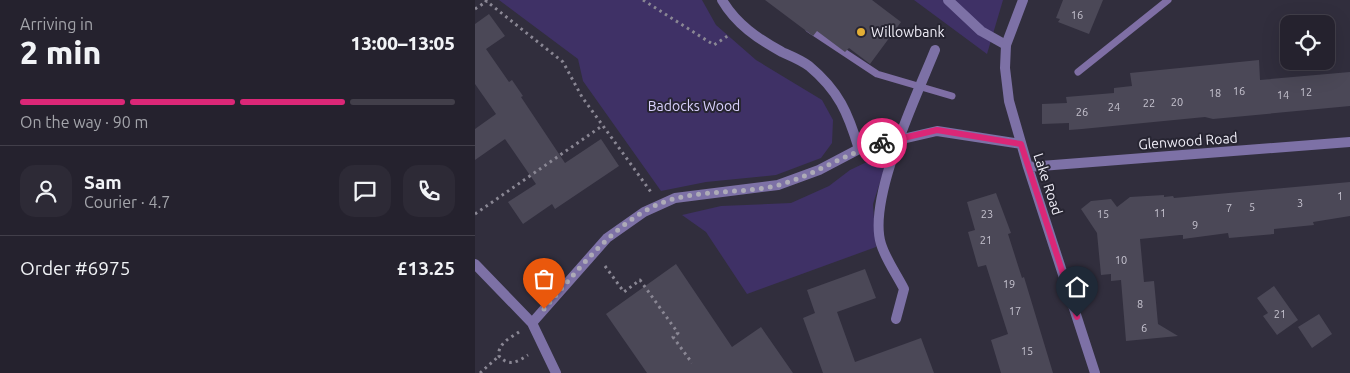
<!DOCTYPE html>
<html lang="en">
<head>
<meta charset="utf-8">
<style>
	body { margin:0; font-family:Ubuntu,sans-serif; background:#2d2a36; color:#f1f3f6; height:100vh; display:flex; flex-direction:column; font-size:19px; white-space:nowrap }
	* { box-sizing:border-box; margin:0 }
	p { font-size:16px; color:#a3a4aa }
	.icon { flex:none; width:28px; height:28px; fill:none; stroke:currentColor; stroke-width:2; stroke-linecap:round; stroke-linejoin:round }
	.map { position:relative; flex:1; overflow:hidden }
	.sheet { display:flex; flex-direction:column; background:#25222e; width:475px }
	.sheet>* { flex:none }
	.tools { position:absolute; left:805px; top:15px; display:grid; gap:10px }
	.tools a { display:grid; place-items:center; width:55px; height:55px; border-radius:10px; background:#25222e; box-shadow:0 5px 20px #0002,0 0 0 1px #423f4a; font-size:25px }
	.pin { position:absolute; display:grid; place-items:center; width:42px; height:42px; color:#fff; margin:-51px -21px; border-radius:50% 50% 50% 0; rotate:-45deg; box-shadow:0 0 5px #0007 }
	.pin .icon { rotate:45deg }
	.courier { position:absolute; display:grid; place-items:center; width:50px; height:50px; margin:-25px; border:4px solid #db2777; border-radius:50%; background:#fff; color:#222; box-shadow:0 1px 6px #0007 }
	.headline em { font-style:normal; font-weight:800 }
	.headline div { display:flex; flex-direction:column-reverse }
	.headline { display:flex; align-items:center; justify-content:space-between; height:85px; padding:0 20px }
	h1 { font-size:32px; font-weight:800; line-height:38px }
	.bar { display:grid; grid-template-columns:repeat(4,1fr); gap:8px 5px; align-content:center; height:60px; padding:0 20px }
	.bar i { height:6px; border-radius:4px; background:#423f4a }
	.bar .on { background:#db2777 }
	.bar p { grid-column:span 4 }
	.line { display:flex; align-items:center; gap:12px; padding:0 20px; border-top:1px solid #423f4a }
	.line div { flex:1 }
	.round { display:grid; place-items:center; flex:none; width:52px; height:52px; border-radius:15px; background:#2d2a36 }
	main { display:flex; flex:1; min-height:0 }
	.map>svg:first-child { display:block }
</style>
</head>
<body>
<main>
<section class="sheet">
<div class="headline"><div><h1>2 min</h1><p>Arriving in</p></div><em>13:00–13:05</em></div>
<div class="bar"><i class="on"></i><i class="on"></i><i class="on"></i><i></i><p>On the way · 90 m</p></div>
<div class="line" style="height:90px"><a class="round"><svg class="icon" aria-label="person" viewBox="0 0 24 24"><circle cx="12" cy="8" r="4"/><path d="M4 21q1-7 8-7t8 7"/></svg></a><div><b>Sam</b><p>Courier · 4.7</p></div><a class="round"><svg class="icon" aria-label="chat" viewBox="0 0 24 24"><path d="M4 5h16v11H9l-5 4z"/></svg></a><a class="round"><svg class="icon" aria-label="phone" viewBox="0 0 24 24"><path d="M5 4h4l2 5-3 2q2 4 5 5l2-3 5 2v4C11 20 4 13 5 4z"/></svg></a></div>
<div class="line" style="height:65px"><div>Order #6975</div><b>£13.25</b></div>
</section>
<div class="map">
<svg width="875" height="373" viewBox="0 0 875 373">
	<rect width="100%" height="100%" fill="#312e3d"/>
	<path fill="#3f3166" d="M24,0H227L241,25L281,60L347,100L358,120L357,143L346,158L301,175L231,182L186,191L108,81L103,59Z
		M439,0H528L512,54Z
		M415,151L398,204L401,247L272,294L231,232L207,215L246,206L316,203L354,186L375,170Z"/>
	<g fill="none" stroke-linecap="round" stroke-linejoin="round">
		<path stroke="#7f6fa5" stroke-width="7" d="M334,29L402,74L477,96
			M603,72L693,0"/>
	</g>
	<path fill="#4b4857" d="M290,0H397L426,22L395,64L374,48L370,52L342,31L338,36Z
		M588,0H628L614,34L583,22L585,19L581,18Z
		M14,14L30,36L11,49L34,82L37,80L48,96L46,97L90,163L126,139L144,166L80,209L77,204L48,224L33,202L61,184L30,139L0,160V129L21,114L0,84V24Z
		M784,60L785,80L875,72V106L738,119L730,117L607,129L594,130V123L567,124V104L592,103L591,97L639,93V88L657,86L655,73Z
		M875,182V216L838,222L839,225L799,229V234L754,238L753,233L708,239V235H705L665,239L669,282L679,281L683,324L703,336L651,341L646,280L636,281V274L626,275L622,233L606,209L616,201L636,199L642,207L655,197L689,195V197L698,196L699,198Z
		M521,193L536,233L533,234L547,278L549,277L578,373H526L516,340L533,334L511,265L503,267L493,232L500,230L492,202Z
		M201,264L257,347L286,327L318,373H172L131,314Z
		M390,269L401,298L362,312L380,362L446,338L459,373H348L328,318L340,313L332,290Z
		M799,286L823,320L802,335L788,316L793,313L782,298Z
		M844,314L857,334L837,348L823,327Z"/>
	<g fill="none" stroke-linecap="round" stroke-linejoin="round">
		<path stroke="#8a8794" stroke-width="3" stroke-dasharray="2.5 4" stroke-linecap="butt" d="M10,0L88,62L107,97L176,192
			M168,0L239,45L254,35
			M0,9L12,1
			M0,214L127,126
			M130,266L149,292L165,280L203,333L198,337L217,363
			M44,332C35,338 22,344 24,356C34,367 42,362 53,355
			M5,373L24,356"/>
		<path stroke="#7d71a6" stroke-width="10" d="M473,0L506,31L531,45
			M421,319L429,289C422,275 411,260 406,244C392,199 442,95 460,50"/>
		<path stroke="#7d71a6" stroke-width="10" d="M247,0C261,24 283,39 307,52C316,56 326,60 334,66C364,91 373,113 384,149
			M548,0L531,45L530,68L534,101L553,167L620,373
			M553,167L875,142
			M0,264L57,323L81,373
			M57,323L132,238L169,212L200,198L303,185L344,170L384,149L462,131L546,144"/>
	</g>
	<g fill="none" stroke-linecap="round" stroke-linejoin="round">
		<path stroke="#adabb7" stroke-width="5" stroke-dasharray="0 9" d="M69,309C105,268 147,211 202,198C235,190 273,193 304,185C340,175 371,153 407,143"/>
		<path stroke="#db2777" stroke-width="6" d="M407,143L462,130L546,144L602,317"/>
	</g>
	<circle fill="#e3ae35" stroke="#272532" stroke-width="2" cx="386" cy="32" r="5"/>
	<g text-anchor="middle" stroke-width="4" stroke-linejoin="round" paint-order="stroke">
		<g font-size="11" fill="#c7c4d0">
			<text x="602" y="19">16</text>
			<text x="764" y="95">16</text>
			<text x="831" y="96">12</text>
			<text x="740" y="97">18</text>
			<text x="808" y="99">14</text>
			<text x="702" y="106">20</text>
			<text x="674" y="107">22</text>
			<text x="639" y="111">24</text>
			<text x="607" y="116">26</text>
			<text x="865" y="200">1</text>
			<text x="825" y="207">3</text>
			<text x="777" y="211">5</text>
			<text x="754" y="212">7</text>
			<text x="685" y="217">11</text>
			<text x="512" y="218">23</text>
			<text x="628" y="218">15</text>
			<text x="720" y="229">9</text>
			<text x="511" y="244">21</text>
			<text x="646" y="264">10</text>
			<text x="534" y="288">19</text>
			<text x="665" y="308">8</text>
			<text x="540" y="315">17</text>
			<text x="805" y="318">21</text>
			<text x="669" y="332">6</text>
			<text x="552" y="355">15</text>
		</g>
		<g font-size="14" fill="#f0eef8" stroke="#272532" text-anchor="start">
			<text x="396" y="37">Willowbank</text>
		</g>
		<g font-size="14" fill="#dad2fd" stroke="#272532">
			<text x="219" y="111">Badocks Wood</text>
		</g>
		<g font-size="14" fill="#f0eef8" stroke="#272532">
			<text transform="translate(713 141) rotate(-4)" y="5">Glenwood Road</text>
			<text transform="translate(573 184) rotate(72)" y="5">Lake Road</text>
		</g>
	</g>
</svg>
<div class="tools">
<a><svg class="icon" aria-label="locate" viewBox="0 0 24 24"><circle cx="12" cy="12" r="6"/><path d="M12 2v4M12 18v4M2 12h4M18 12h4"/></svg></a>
</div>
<div class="pin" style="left:69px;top:309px;background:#ea580c"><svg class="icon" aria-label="bag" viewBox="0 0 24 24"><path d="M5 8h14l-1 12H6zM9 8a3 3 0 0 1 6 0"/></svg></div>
<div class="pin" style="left:602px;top:317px;background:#1f2937"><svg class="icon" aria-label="home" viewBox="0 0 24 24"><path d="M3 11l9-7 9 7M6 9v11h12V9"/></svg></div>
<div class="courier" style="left:407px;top:143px"><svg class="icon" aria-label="bike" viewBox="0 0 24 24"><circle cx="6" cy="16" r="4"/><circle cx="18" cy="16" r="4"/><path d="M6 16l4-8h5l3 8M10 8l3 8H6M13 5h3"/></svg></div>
</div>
</main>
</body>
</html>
